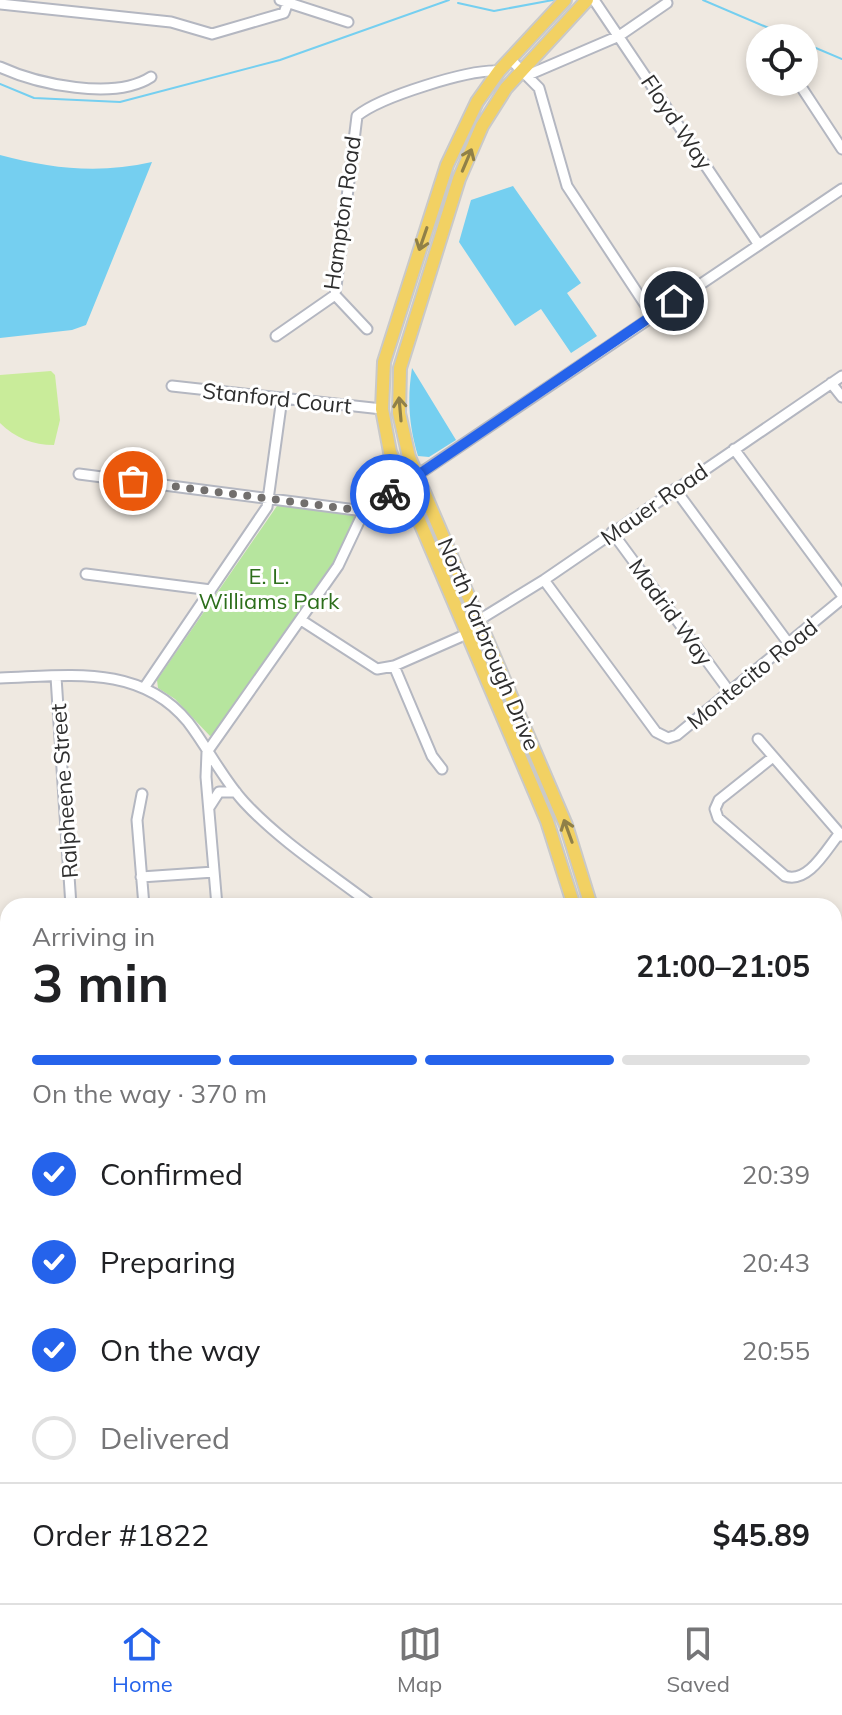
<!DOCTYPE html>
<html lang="en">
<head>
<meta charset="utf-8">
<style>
	body { margin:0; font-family:Mulish,sans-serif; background:#f2f2f2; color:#202124; height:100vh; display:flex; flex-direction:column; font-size:30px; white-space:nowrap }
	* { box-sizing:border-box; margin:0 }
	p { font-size:26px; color:#757577 }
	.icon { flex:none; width:44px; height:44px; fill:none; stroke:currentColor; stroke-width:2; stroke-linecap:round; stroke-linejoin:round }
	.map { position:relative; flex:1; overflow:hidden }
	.drawer { position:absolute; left:0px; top:898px; width:842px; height:706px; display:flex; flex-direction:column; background:#fff; border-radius:24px 24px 0 0; box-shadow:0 4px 12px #0003 }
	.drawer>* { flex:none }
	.controls { position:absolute; left:746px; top:24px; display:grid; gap:16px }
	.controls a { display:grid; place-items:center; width:72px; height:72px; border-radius:50%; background:#fff; box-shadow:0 4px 12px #0003; font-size:40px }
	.pin { position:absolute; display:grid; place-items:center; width:68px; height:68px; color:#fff; margin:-34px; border:4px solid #fff; border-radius:50%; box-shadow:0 2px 8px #0007 }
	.courier { position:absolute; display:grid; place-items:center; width:80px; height:80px; margin:-40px; border:6px solid #2563eb; border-radius:50%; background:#fff; color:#222; box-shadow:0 2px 10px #0007 }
	.summary em { font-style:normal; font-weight:700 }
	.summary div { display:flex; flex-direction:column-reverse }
	.summary { display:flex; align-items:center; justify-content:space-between; height:136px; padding:0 32px }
	h1 { font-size:52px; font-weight:700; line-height:60px }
	.bar { display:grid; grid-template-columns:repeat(4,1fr); gap:12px 8px; align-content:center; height:96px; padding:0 32px }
	.bar i { height:10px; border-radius:6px; background:#e0e0e0 }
	.bar .current { background:#2563eb }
	.bar p { grid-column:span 4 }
	.line { display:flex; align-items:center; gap:20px; padding:0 32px; border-top:2px solid #e0e0e0 }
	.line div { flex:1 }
	ol { padding:0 32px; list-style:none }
	li { display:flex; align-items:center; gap:24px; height:88px }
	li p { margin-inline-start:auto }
	li .icon { padding:8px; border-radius:50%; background:#2563eb; color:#fff; stroke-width:4 }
	li:last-child { color:#757577 }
	li i { width:44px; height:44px; border:4px solid #e0e0e0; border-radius:50% }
	.tabs { display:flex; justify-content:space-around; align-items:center; height:112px; border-top:2px solid #e0e0e0; background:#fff; font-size:22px; color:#757577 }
	.tabs a { display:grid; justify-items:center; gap:4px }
	.tabs .current { color:#2563eb }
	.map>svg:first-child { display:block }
</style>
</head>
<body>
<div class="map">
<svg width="842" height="1603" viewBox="0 0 842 1603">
	<rect width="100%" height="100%" fill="#efe9e1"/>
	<path fill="#f0e6d1" d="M0,1038H8V1252H0Z
		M834,1505L842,1509V1603H660V1596H834Z"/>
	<path fill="#b6e59e" d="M279,503L352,512L355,519C327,592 263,668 218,733L210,736L175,699L158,688L157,680Z"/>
	<path fill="#c9ec9a" d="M51,371L55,375L60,420L54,445C33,445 15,438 0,423V375Z"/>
	<path fill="#75cff0" d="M0,155C52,169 100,174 152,162L86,325L72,330L0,338Z
		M513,186L581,283L567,293L597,336L571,353L541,309L515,326L459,242L471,200Z
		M412,368L456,440L429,457L418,456C409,426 407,400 412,368Z
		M842,1105V1245L834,1241V1118Z"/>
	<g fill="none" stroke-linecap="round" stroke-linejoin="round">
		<path stroke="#75cff0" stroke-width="2" d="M703,0L792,38
			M458,3L494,11L553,0
			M804,43L842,59
			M0,84L34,98L120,102L280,60L449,0"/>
		<g stroke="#b4b7c1" stroke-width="13">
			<path id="minor" d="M280,0L348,22
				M594,0L759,245
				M0,4L171,22L212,34L284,13L288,2
				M510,59L539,88L567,186L652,315
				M0,67C37,84 114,101 151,77
				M528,75L619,36L667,3
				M798,82L842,149
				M335,295L367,329
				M276,336L335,295L357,116C380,97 469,69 499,71
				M831,383L842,397
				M172,386L382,409
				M734,449L842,595
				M79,474L364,511
				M675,489L789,644
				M612,532L729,691
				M86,574L211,590
				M544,580L656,732L668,738L677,735L842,599
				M301,620L377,669L394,666L467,634L479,620L544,580L842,376
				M394,666L432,756L442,769
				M56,677L71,906
				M0,678C67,676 140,663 188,722C208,748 222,778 244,802C281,842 330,873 373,906
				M144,688L267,507L282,398
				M758,739L842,836
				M773,757L719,800L715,809L718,818L785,876C808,884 826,850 839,834
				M142,794L137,820L144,906
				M210,806L219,792H236
				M141,877L214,872
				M217,906L206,777L207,752L338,566L364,511L842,189
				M0,1028H8
				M834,1251L842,1255
				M0,1259H8
				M834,1332L842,1335
				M0,1389L8,1388
				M834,1414L842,1418
				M834,1498L842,1502
				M0,1518L8,1517
				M273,1596L274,1603
				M233,1603L263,1600"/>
		</g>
		<g stroke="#c9c9c9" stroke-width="16">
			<path id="major" d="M565,0L499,71L477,102L447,165L384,362L382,409L390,452L547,821L574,906
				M587,0L506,88L482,126L459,179L400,368L399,413L409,457L566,825L591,906
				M834,985L842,988
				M634,1596V1603
				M649,1596V1603"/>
		</g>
		<use href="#minor" stroke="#fff" stroke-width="9"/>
		<use href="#major" stroke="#f2d163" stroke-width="12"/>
	</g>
	<defs><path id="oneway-shaft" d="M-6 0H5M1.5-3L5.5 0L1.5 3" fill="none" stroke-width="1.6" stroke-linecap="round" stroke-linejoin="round" transform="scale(2)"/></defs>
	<g stroke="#908048">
		<use href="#oneway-shaft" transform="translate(467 160) rotate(-67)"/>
		<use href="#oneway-shaft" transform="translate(423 239) rotate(109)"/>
		<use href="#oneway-shaft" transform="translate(400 409) rotate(-95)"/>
		<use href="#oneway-shaft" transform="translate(568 831) rotate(-110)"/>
	</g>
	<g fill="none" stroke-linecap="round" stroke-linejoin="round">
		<path stroke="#726f6d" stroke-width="8" stroke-dasharray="0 14.4" d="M133,481L364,511L390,494"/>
		<path stroke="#2563eb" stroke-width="10" d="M390,494L674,301"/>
	</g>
	<g text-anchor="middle" stroke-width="6" stroke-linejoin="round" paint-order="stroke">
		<g font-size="22" fill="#2e2e2e" stroke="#fff">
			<text transform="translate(677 122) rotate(56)" y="8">Floyd Way</text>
			<text transform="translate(342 213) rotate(-82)" y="8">Hampton Road</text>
			<text transform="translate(277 398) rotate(6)" y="8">Stanford Court</text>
			<text transform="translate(654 504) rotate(-35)" y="8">Mauer Road</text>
			<text transform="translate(671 612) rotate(54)" y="8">Madrid Way</text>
			<text transform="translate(489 644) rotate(67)" y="8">North Yarbrough Drive</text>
			<text transform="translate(752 674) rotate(-39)" y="8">Montecito Road</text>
			<text transform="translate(64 791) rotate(-94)" y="8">Ralpheene Street</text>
		</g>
		<g font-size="22" fill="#2c6e1b" stroke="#fff">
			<text x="269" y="584">E. L.<tspan x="269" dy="25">Williams Park</tspan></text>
		</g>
	</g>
</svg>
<div class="controls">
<a><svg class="icon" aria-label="locate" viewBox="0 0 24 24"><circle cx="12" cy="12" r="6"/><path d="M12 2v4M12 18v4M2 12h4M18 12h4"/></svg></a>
</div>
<div class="pin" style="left:133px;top:481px;background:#ea580c"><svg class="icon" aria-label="bag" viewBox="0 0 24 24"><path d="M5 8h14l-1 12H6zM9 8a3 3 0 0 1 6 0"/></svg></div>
<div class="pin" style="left:674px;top:301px;background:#1f2937"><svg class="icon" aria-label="home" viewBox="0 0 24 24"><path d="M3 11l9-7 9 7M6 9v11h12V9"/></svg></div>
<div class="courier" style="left:390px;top:494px"><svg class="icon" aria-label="bike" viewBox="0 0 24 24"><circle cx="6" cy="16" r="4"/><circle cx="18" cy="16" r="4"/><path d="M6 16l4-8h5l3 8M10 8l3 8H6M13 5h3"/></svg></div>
<section class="drawer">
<div class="summary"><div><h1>3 min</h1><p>Arriving in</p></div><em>21:00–21:05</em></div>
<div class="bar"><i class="current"></i><i class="current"></i><i class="current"></i><i></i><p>On the way · 370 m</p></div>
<ol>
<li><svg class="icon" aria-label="check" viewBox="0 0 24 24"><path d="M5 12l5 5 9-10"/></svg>Confirmed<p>20:39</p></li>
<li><svg class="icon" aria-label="check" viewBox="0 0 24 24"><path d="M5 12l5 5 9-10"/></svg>Preparing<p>20:43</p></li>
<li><svg class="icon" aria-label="check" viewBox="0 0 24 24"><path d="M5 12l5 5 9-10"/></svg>On the way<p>20:55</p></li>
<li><i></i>Delivered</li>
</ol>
<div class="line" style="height:104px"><div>Order #1822</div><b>$45.89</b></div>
</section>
</div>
<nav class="tabs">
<a class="current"><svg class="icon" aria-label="home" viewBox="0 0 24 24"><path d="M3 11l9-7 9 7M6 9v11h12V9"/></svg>Home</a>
<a><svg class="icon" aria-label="map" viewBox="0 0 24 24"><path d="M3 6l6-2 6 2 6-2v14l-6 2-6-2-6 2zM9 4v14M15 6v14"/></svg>Map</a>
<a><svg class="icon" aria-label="saved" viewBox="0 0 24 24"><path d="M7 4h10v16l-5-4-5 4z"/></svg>Saved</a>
</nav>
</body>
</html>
